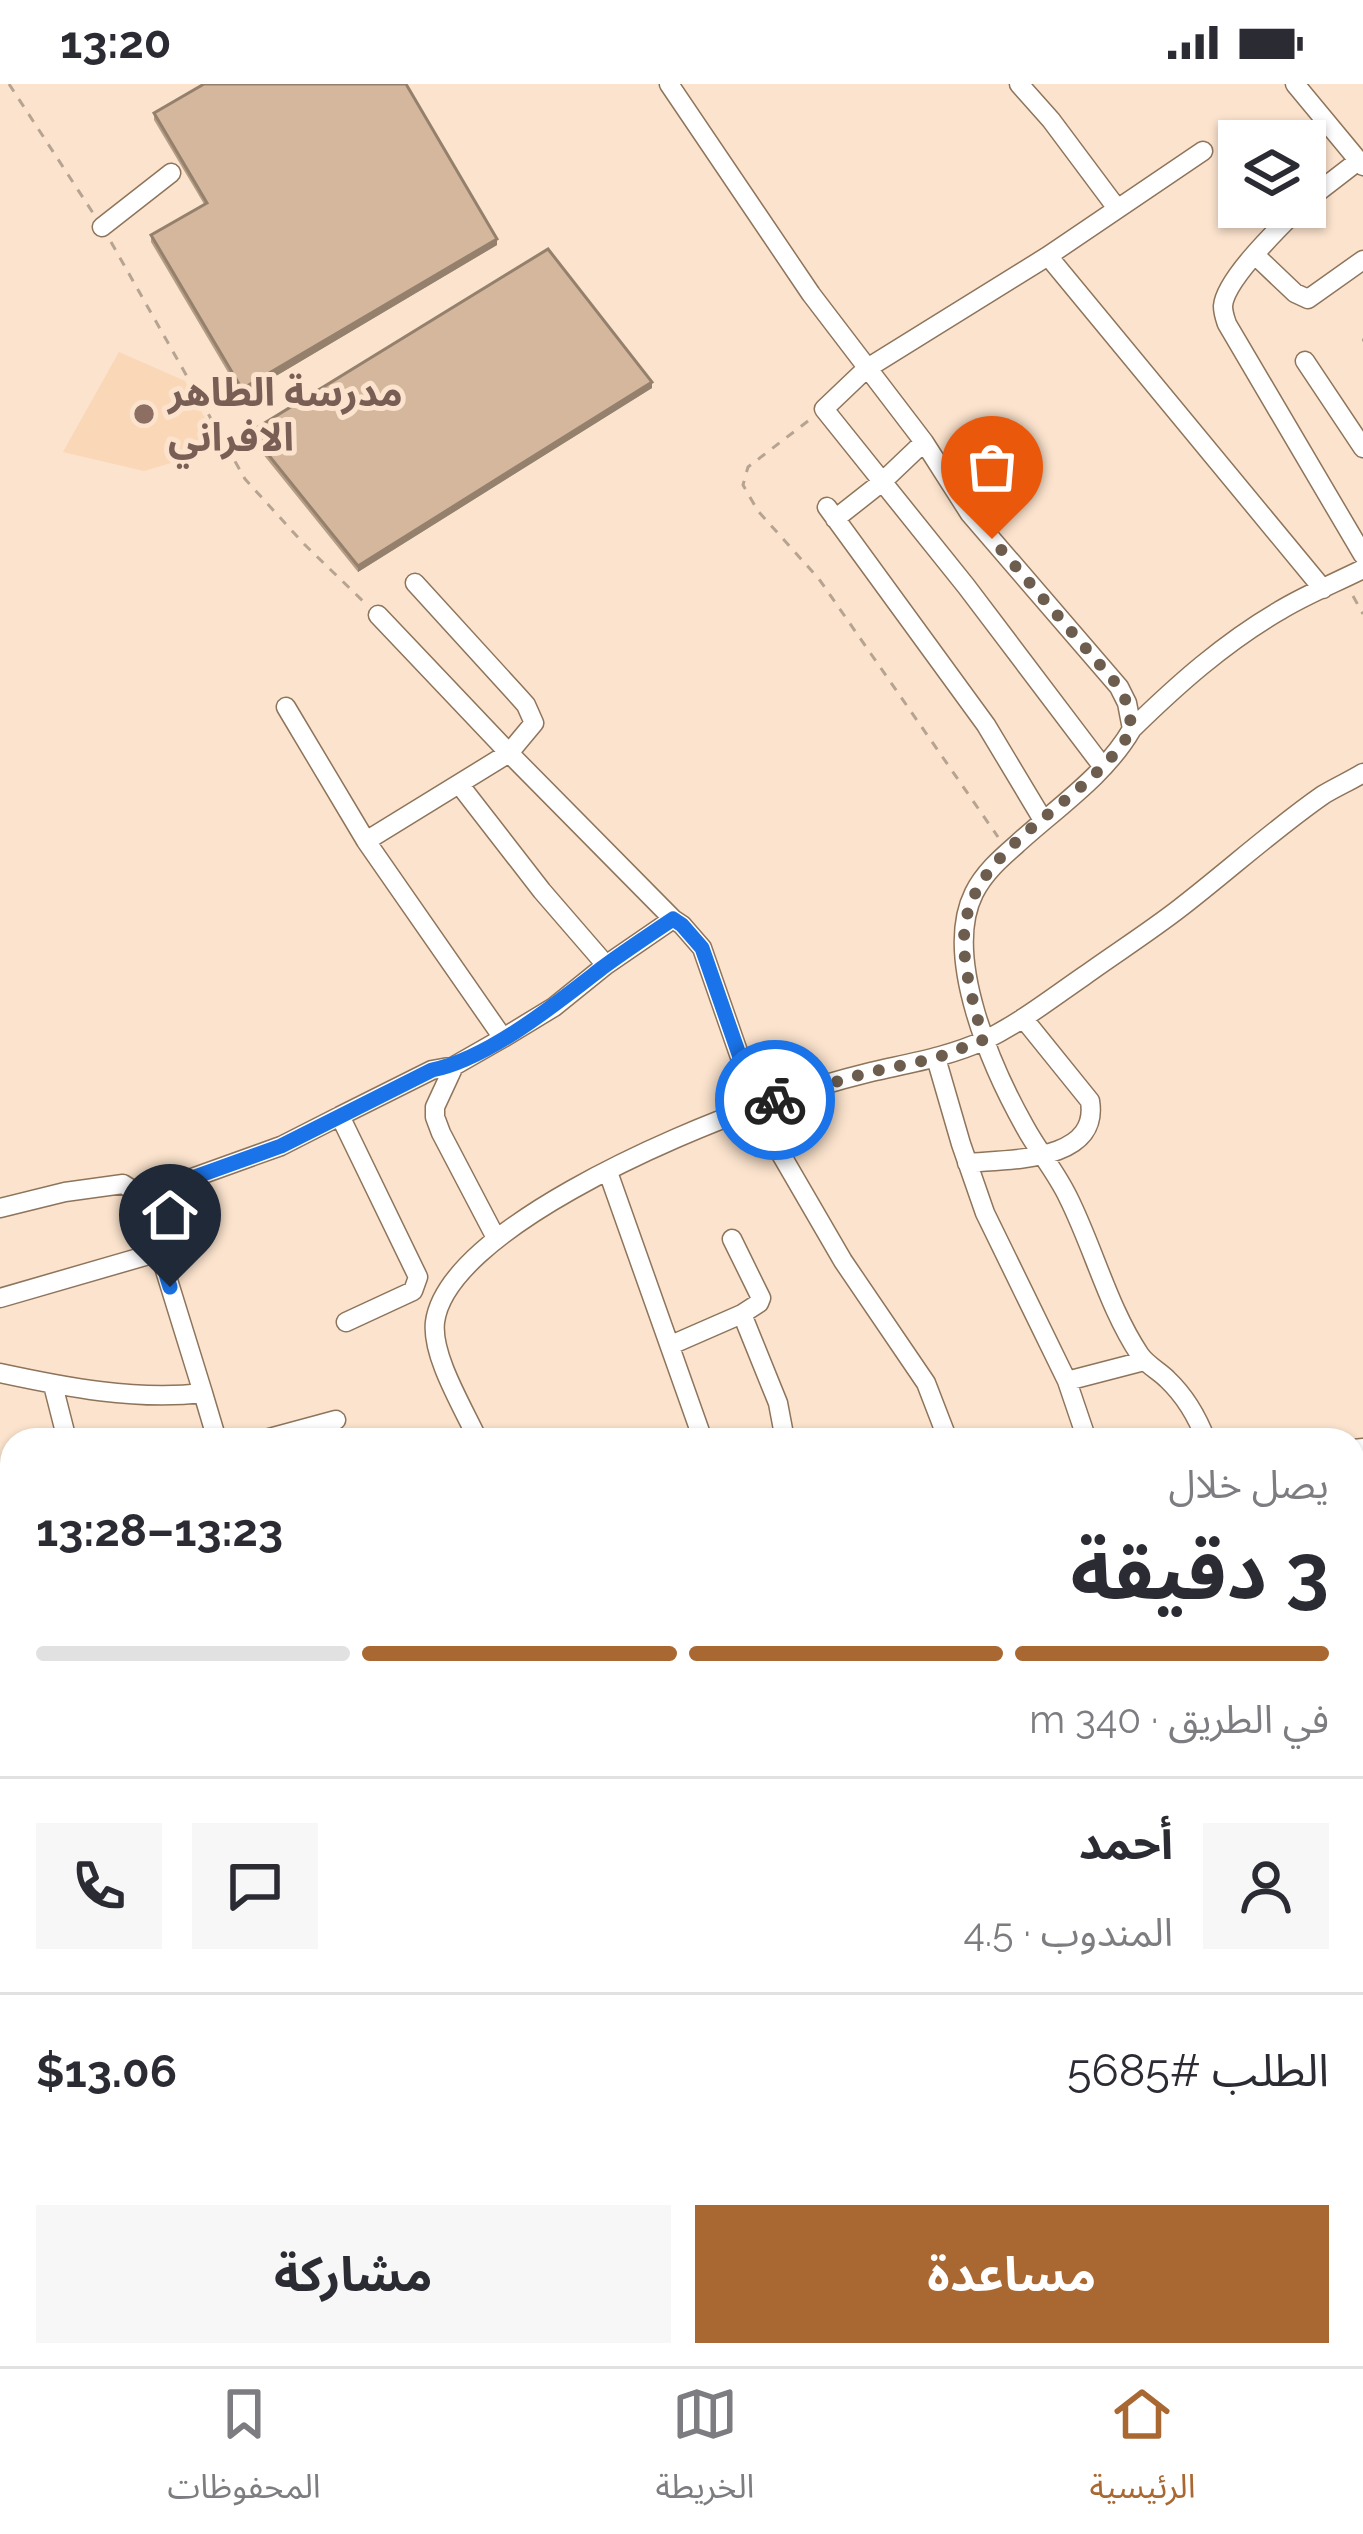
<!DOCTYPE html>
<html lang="ar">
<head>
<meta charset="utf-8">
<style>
	body { margin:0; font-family:Raleway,"Noto Sans Arabic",sans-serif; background:#f7f7f7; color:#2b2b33; direction:rtl; height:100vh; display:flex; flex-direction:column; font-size:45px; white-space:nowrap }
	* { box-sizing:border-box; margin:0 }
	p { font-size:39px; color:#7c7c81 }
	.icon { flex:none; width:66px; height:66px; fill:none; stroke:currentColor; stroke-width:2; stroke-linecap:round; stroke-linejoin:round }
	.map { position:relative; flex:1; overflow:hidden; direction:ltr }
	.side { position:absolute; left:0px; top:1344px; width:1365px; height:939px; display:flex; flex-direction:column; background:#fff; border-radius:36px 36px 0 0; box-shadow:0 3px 9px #0004; direction:rtl }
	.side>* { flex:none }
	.fabs { position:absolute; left:1218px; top:36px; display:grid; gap:24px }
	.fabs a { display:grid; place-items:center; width:108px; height:108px; border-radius:0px; background:#fff; box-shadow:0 3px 9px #0004; font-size:60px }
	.pin { position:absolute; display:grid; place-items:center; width:102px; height:102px; color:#fff; margin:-123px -51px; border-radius:50% 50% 50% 0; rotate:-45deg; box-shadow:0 0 12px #0007 }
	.pin .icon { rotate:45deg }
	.courier { position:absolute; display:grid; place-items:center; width:120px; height:120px; margin:-60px; border:9px solid #1a73e8; border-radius:50%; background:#fff; color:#222; box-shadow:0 3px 15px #0007 }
	.headline em { font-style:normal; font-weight:700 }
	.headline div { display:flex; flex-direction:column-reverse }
	.headline { display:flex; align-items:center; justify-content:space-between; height:204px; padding:0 36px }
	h1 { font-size:78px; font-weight:700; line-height:90px }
	.bar { display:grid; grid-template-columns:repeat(4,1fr); gap:18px 12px; align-content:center; height:144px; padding:0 36px }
	.bar i { height:15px; border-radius:9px; background:#e1e1e2 }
	.bar .selected { background:#a96832 }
	.bar p { grid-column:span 4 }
	.line { display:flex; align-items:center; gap:30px; padding:0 36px; border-top:3px solid #e1e1e2 }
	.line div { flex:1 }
	.round { display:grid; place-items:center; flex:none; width:126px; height:126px; border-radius:0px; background:#f7f7f7 }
	.button { display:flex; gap:24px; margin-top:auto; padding:24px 36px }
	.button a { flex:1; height:138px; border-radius:0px; background:#a96832; color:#fff; font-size:48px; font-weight:700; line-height:138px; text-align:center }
	.button a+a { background:#f7f7f7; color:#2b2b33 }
	.status { display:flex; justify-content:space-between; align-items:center; height:84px; padding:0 60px; background:#fff; direction:ltr }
	.status svg { height:33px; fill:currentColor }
	.tab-bar { display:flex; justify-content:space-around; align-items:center; height:168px; border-top:3px solid #e1e1e2; background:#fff; font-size:33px; color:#7c7c81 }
	.tab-bar a { display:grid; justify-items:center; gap:6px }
	.tab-bar .selected { color:#a96832 }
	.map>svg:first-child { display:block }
</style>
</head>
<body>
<div class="status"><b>13:20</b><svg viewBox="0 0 49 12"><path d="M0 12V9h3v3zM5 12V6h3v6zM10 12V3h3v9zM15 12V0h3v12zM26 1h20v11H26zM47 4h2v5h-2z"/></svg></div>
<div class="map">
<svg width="1363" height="2282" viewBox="0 0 1363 2282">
	<rect width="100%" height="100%" fill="#fbe3cd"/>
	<path fill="#fad7b6" d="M119,268L185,297L221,364L144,387L63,368Z
		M12,2162V2271H84L67,2282H0V2168Z"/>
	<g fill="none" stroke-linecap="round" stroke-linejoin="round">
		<g stroke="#8e745b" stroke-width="21">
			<path id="minor" d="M669,0L811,210L924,358L970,430L1119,603L1127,619L1132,645C1105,692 1055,725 1016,761C1000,775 984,789 974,809C942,873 993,986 1025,1043C1038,1067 1056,1088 1068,1113C1094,1165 1108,1223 1140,1271C1147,1281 1159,1287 1167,1295C1186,1313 1197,1332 1206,1356
				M1019,0L1051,36L1116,123
				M1295,0L1363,82
				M1305,118L1358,77
				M1300,123C1281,142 1225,195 1223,222C1223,229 1225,234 1227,240L1363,471
				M102,143L171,89
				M1255,171L1295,209L1308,215L1363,176
				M1048,172L1203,67
				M1305,277L1363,364
				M827,423L986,641L1043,736
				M835,435L882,398L924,358
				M378,531L509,669L673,835L682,841L702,864L757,1022L771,1053L843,1177L926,1299L948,1356
				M286,623L366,757L509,669L534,639L526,621L518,612L415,499
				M1132,645C1177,601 1224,559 1279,527C1305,511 1335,499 1363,485
				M1103,683L966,502L824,325L866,285L1048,172L1323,505
				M459,700L542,807L606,881L673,835
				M366,757L503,954L454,982L435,1023V1033L441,1049L496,1154
				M503,954L554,923L606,881
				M936,974L961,1060L985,1129L1067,1297L1087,1356
				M340,1032L432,986L454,982
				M967,1079C1007,1075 1100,1079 1090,1017L1023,934
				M608,1088L703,1356
				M142,1112L203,1309
				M0,1124L65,1108L123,1100L142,1112L281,1062L340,1032L418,1193L413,1207L346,1238
				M732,1155L761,1214L759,1219L742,1230
				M0,1214L159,1168
				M671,1261L742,1230L778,1319L785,1356
				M0,1289C65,1303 136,1317 203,1309L217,1356
				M1067,1297L1144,1277
				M53,1301L67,1356
				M262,1356L336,1336
				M478,1356C464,1325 431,1272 435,1238C447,1147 679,1049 758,1022C795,1009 834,997 871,988C910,979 948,973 985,956C1020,939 1052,914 1084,892C1116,869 1149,848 1180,824C1228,787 1274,745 1323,711C1336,703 1350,697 1363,689
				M1353,1365L1363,1364
				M0,1398L12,1426
				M1353,1425L1363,1424
				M0,1521L12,1538
				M0,1598L12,1595
				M2,1856L12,1911
				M1353,1859L1363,1867
				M0,1966L12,1956
				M1361,1995L1363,1998
				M1353,2116L1363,2118
				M0,2149L12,2071
				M251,2271L252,2282
				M286,2271L295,2282
				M547,2271L551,2279
				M909,2271L919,2282
				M986,2271L991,2282
				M1166,2271L1168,2282
				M1294,2271L1303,2282
				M115,2276L145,2280L181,2271
				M661,2282L669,2271
				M1352,2282H1353"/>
		</g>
		<g stroke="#ae6c59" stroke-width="24">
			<path id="major" d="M1353,1395L1363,1394
				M0,1570L12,1567"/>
		</g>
		<path stroke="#b7a391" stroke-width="3" stroke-dasharray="9 9" stroke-linecap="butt" d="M9,0L93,129
			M111,158L245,395L304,460L366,520
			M1362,256H1363
			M808,337L748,383L743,401L758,427L819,495L998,753
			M1353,512L1363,530"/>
		<use href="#minor" stroke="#fff" stroke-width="18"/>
		<use href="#major" stroke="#fdc3b5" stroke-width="21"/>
	</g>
	<path fill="#b69d86" d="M154,29L497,161L242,312L151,158V151L204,120L154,36Z
		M652,304L358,488L250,354V348Z"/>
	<path fill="#94806d" d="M497,155V161L242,312V305Z
		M652,298V304L358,488V482Z"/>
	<path fill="#d4b79c" stroke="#94806d" stroke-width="3" d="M204,0H406L497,155L242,305L151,151L207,119L154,29Z
		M548,165L652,298L358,482L250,348Z"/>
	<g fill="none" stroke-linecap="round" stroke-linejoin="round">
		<path stroke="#6c5d4f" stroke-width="12" stroke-dasharray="0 21.6" d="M775,1016L866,989L936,974L983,956C975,923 964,890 964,856C964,762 1089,721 1132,645L1127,619L1119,603L992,455"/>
		<path stroke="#1a73e8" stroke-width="15" d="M170,1203L142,1112L281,1062L432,986C488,975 557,919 602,884C625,867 649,851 673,835L682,841L702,864L757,1022L775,1016"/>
	</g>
	<circle fill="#8d6e63" stroke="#fbe3cd" stroke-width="4.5" cx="144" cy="330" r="12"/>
	<g text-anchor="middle" stroke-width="10" stroke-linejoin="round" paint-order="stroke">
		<g font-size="39" font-weight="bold" fill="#785e54" stroke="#fbe3cd" text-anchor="start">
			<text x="168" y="322">مدرسة الطاهر<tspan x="168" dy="45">الافراني</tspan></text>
		</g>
	</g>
</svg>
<div class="fabs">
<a><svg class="icon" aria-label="layers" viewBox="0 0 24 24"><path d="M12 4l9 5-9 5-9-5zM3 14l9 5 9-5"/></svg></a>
</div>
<div class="pin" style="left:992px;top:455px;background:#ea580c"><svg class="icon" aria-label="bag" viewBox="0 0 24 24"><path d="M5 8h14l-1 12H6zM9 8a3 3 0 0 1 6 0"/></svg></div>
<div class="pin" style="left:170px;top:1203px;background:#1f2937"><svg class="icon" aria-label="home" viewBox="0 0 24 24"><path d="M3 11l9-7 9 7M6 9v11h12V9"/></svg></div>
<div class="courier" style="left:775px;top:1016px"><svg class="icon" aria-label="bike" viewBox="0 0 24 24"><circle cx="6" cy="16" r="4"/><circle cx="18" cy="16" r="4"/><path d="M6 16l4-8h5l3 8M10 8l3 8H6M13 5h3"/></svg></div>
<section class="side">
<div class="headline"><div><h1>3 دقيقة</h1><p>يصل خلال</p></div><em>13:23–13:28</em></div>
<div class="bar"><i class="selected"></i><i class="selected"></i><i class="selected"></i><i></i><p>في الطريق · 340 m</p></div>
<div class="line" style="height:216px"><a class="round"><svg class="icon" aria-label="person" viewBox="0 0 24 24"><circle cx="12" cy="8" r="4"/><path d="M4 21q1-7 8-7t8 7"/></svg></a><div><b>أحمد</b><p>المندوب · 4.5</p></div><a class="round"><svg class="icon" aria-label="chat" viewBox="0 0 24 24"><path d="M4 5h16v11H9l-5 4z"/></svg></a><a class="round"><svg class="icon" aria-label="phone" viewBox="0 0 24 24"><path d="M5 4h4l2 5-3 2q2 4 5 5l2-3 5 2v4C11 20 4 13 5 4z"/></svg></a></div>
<div class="line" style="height:156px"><div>الطلب #5685</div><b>$13.06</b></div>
<div class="button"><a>مساعدة</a><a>مشاركة</a></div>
</section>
</div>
<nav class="tab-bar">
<a class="selected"><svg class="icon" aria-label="home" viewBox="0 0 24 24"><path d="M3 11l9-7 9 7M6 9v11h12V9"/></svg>الرئيسية</a>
<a><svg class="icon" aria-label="map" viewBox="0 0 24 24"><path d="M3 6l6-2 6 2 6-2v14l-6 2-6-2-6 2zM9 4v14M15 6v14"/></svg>الخريطة</a>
<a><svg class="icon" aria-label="saved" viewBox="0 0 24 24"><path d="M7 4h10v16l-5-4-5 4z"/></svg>المحفوظات</a>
</nav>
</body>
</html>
